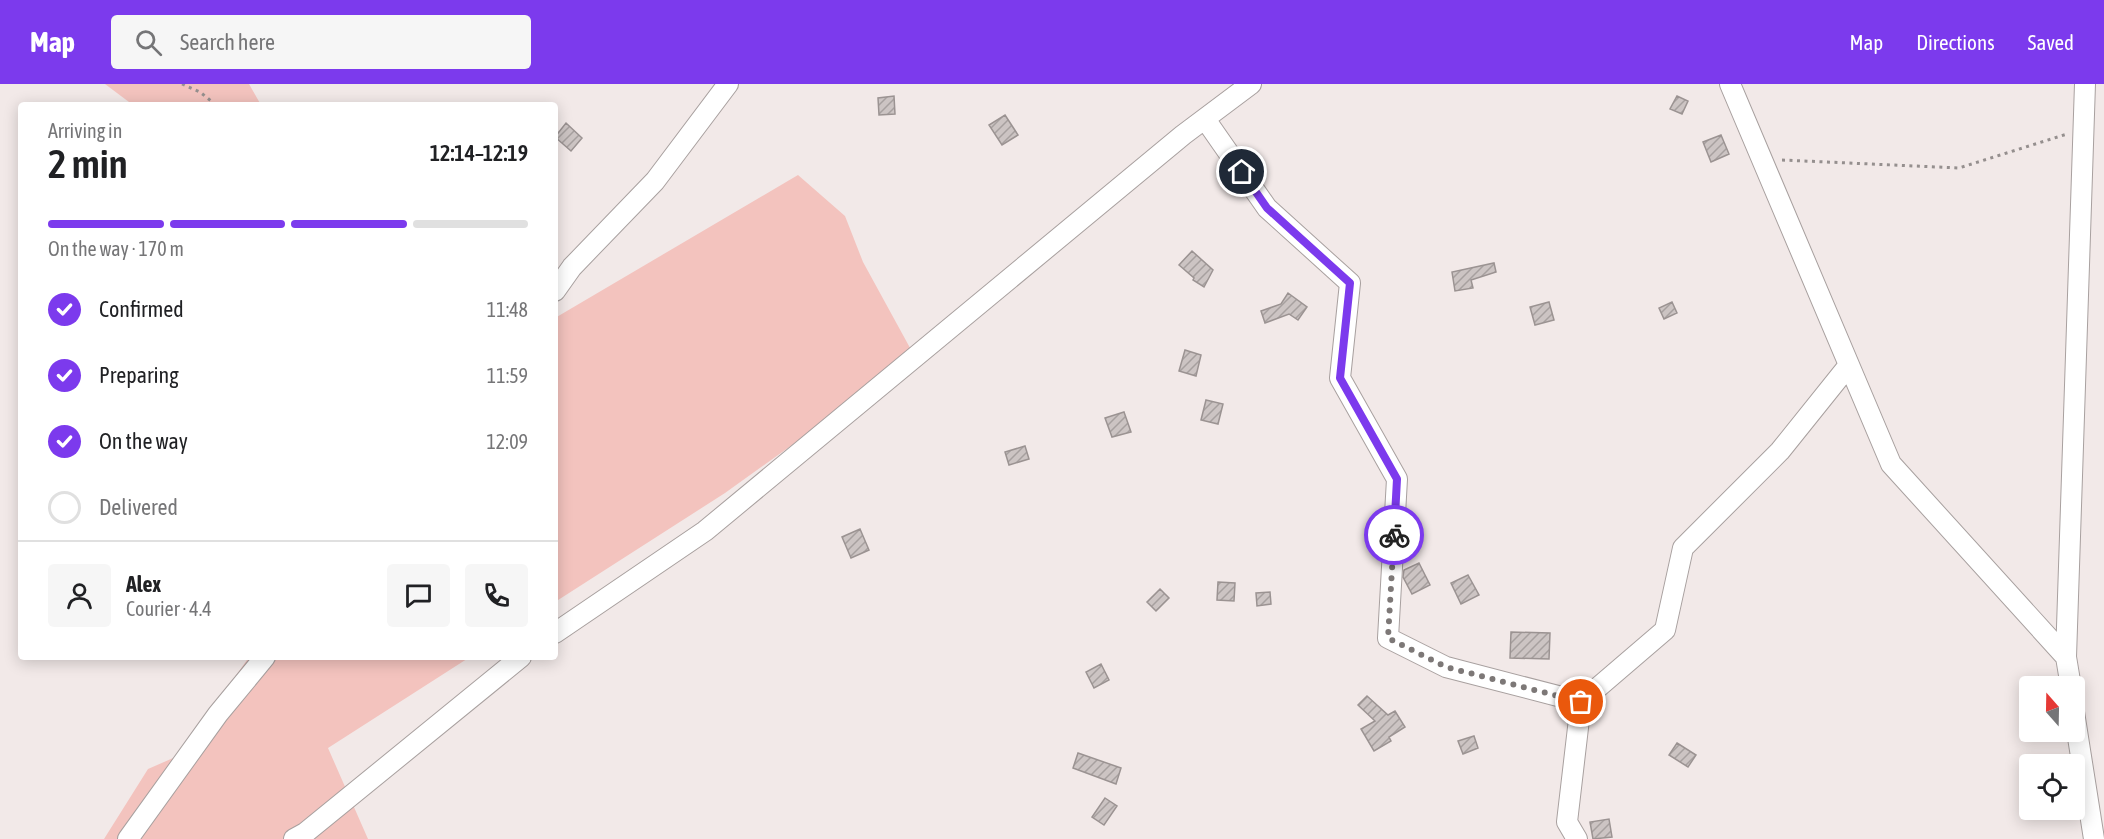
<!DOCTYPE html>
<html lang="en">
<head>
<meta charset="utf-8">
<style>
	body { margin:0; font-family:"Asap Condensed",sans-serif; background:#f6f6f6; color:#202124; height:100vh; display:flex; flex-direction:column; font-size:22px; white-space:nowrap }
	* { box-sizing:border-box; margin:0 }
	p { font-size:20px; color:#757577 }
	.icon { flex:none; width:33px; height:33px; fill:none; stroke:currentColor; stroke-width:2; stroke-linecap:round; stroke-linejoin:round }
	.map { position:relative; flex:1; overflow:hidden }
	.details { position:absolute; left:18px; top:18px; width:540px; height:558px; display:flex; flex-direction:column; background:#fff; border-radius:6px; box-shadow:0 3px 15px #0003 }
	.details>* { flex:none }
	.needle { width:39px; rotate:340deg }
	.controls { position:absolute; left:2019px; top:592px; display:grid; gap:12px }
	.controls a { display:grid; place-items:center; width:66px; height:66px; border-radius:6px; background:#fff; box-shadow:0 3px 15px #0003; font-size:30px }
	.pin { position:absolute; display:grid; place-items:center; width:51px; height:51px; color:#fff; margin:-26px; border:3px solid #fff; border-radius:50%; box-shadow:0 2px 6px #0007 }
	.courier { position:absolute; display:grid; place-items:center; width:60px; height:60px; margin:-30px; border:4px solid #7c3aed; border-radius:50%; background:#fff; color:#222; box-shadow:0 2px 8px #0007 }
	.headline em { font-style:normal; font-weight:600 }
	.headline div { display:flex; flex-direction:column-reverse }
	.headline { display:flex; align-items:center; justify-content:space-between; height:102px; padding:0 30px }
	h1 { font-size:39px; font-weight:600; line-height:45px }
	.bar { display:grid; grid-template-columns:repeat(4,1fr); gap:9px 6px; align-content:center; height:72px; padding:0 30px }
	.bar i { height:8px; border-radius:4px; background:#e0e0e0 }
	.bar .selected { background:#7c3aed }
	.bar p { grid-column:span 4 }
	.line { display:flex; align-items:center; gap:15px; padding:0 30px; border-top:2px solid #e0e0e0 }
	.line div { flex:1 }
	.round { display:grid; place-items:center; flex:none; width:63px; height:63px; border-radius:6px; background:#f6f6f6 }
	ol { padding:0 30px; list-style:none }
	li { display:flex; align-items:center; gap:18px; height:66px }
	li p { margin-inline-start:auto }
	li .icon { padding:6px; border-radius:50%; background:#7c3aed; color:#fff; stroke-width:4 }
	li:last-child { color:#757577 }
	li i { width:33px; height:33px; border:3px solid #e0e0e0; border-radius:50% }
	header { display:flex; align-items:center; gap:36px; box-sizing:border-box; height:84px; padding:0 30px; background:#7c3aed; color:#fff }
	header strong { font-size:28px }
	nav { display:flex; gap:33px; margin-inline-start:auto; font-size:21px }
	.search { width:420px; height:54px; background:#f6f6f6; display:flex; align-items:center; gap:15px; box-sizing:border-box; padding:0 21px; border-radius:6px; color:#757577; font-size:22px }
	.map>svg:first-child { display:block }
</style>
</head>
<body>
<header>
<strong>Map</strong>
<div class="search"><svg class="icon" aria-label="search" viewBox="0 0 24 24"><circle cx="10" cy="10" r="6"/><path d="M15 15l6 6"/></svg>Search here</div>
<nav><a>Map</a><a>Directions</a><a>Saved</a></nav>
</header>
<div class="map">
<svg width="2104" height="755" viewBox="0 0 2104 755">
	<defs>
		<pattern id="building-hatch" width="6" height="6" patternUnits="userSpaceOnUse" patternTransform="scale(1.5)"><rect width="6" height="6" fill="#ccc4c3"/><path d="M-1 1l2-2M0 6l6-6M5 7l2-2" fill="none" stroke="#a7a09f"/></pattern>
	</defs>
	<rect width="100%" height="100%" fill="#f2e9e8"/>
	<path fill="#f3c3be" d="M105,0H249L261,21H133Z
		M798,91L845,132L863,178L915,273L725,409L555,518V234Z
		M249,573H470L328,664L368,755H104L148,685L180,671Z"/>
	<path fill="url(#building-hatch)" stroke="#9b9392" stroke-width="1.5" d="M894,12L895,30L879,31L878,14Z
		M1677,12L1688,17L1682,30L1670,25Z
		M1005,31L1018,51L1002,61L989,41Z
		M566,39L582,54L571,67L555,53Z
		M1721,51L1729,70L1711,78L1703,58Z
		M1192,167L1213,186L1204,203L1193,196L1194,194L1179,181Z
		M1494,179L1496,188L1471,196L1473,204L1455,207L1452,188Z
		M1288,209L1307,223L1298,236L1289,230L1265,239L1261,227L1281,220Z
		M1549,218L1554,236L1535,241L1530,223Z
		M1672,218L1677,229L1664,235L1659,224Z
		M1185,266L1201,271L1196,292L1179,287Z
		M1206,316L1223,320L1218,340L1201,336Z
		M1124,328L1131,348L1112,353L1105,334Z
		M1025,362L1029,375L1009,381L1005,368Z
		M860,445L869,466L851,474L842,453Z
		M1419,479L1430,501L1412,510L1403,493L1404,486Z
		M1468,491L1479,511L1461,520L1451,499Z
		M1218,498L1235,499L1234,517L1217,516Z
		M1160,505L1169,514L1156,527L1147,518Z
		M1270,508L1271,520L1257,522L1256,509Z
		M1511,548L1550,549L1549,575L1510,574Z
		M1101,580L1109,596L1094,604L1086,588Z
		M1367,612L1388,631L1395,627L1405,643L1389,653L1391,657L1374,667L1361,645L1375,637L1358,621Z
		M1474,652L1478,664L1463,670L1458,657Z
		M1677,659L1696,671L1688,683L1669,671Z
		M1078,669L1121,684L1116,700L1073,684Z
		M1105,714L1117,722L1104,741L1092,733Z
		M1609,735L1612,753L1593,755L1590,738Z"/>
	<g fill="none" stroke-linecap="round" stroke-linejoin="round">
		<g stroke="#a8a09f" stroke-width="22">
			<path id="minor" d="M1730,0L1891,380L2066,573
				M1205,35L1267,124L1350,199L1340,294L1397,395L1388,554L1446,583L1581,618L1567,738L1577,755
				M555,207L572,183L655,97L728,0
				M555,549L705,447L1183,51L1251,0
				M2071,603L2066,573L2085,0
				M1581,618L1665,546L1683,464L1780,367L1849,281
				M2074,628L2094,755
				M128,755L218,630L265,573
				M294,755L305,749L521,573"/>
		</g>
		<path stroke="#958f8e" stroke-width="3" stroke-dasharray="3 4.5" stroke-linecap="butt" d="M182,0L200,8L216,21
			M1782,76L1959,84L2067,50"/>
		<use href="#minor" stroke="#fff" stroke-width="20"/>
	</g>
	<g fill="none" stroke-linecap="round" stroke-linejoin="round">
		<path stroke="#7d7877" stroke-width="6" stroke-dasharray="0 10.8" d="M1394,451L1388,554L1446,583L1581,618"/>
		<path stroke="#7c3aed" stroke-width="8" d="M1242,88L1267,124L1350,199L1340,294L1397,395L1394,451"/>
	</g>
</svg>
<div class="controls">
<a><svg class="needle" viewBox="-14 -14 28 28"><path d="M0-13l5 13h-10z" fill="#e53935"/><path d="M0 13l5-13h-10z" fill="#757577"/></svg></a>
<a><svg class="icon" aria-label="locate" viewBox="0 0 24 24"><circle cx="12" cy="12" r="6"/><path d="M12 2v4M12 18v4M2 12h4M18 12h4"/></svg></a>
</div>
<div class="pin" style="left:1581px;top:618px;background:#ea580c"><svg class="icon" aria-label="bag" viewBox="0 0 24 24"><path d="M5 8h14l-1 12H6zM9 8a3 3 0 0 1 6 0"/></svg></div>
<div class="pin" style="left:1242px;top:88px;background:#1f2937"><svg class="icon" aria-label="home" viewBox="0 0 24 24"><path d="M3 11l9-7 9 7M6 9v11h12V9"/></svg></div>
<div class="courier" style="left:1394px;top:451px"><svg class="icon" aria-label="bike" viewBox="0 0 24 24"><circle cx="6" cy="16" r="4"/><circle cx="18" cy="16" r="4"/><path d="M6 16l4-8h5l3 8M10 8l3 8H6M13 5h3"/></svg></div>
<section class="details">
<div class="headline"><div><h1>2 min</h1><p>Arriving in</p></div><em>12:14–12:19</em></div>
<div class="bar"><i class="selected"></i><i class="selected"></i><i class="selected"></i><i></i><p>On the way · 170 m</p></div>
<ol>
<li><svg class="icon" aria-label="check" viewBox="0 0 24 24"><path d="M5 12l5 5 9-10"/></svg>Confirmed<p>11:48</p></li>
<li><svg class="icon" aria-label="check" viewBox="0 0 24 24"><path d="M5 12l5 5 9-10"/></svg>Preparing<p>11:59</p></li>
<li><svg class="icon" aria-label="check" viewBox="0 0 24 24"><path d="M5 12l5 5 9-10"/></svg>On the way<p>12:09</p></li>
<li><i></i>Delivered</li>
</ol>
<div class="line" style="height:108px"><a class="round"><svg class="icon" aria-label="person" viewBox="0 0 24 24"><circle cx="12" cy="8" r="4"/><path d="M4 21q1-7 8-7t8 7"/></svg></a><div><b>Alex</b><p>Courier · 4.4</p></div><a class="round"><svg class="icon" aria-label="chat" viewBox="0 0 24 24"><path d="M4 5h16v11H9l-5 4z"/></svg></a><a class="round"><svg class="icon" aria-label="phone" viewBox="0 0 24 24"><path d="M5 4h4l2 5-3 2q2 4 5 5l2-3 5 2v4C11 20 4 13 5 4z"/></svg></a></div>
</section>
</div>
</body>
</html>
